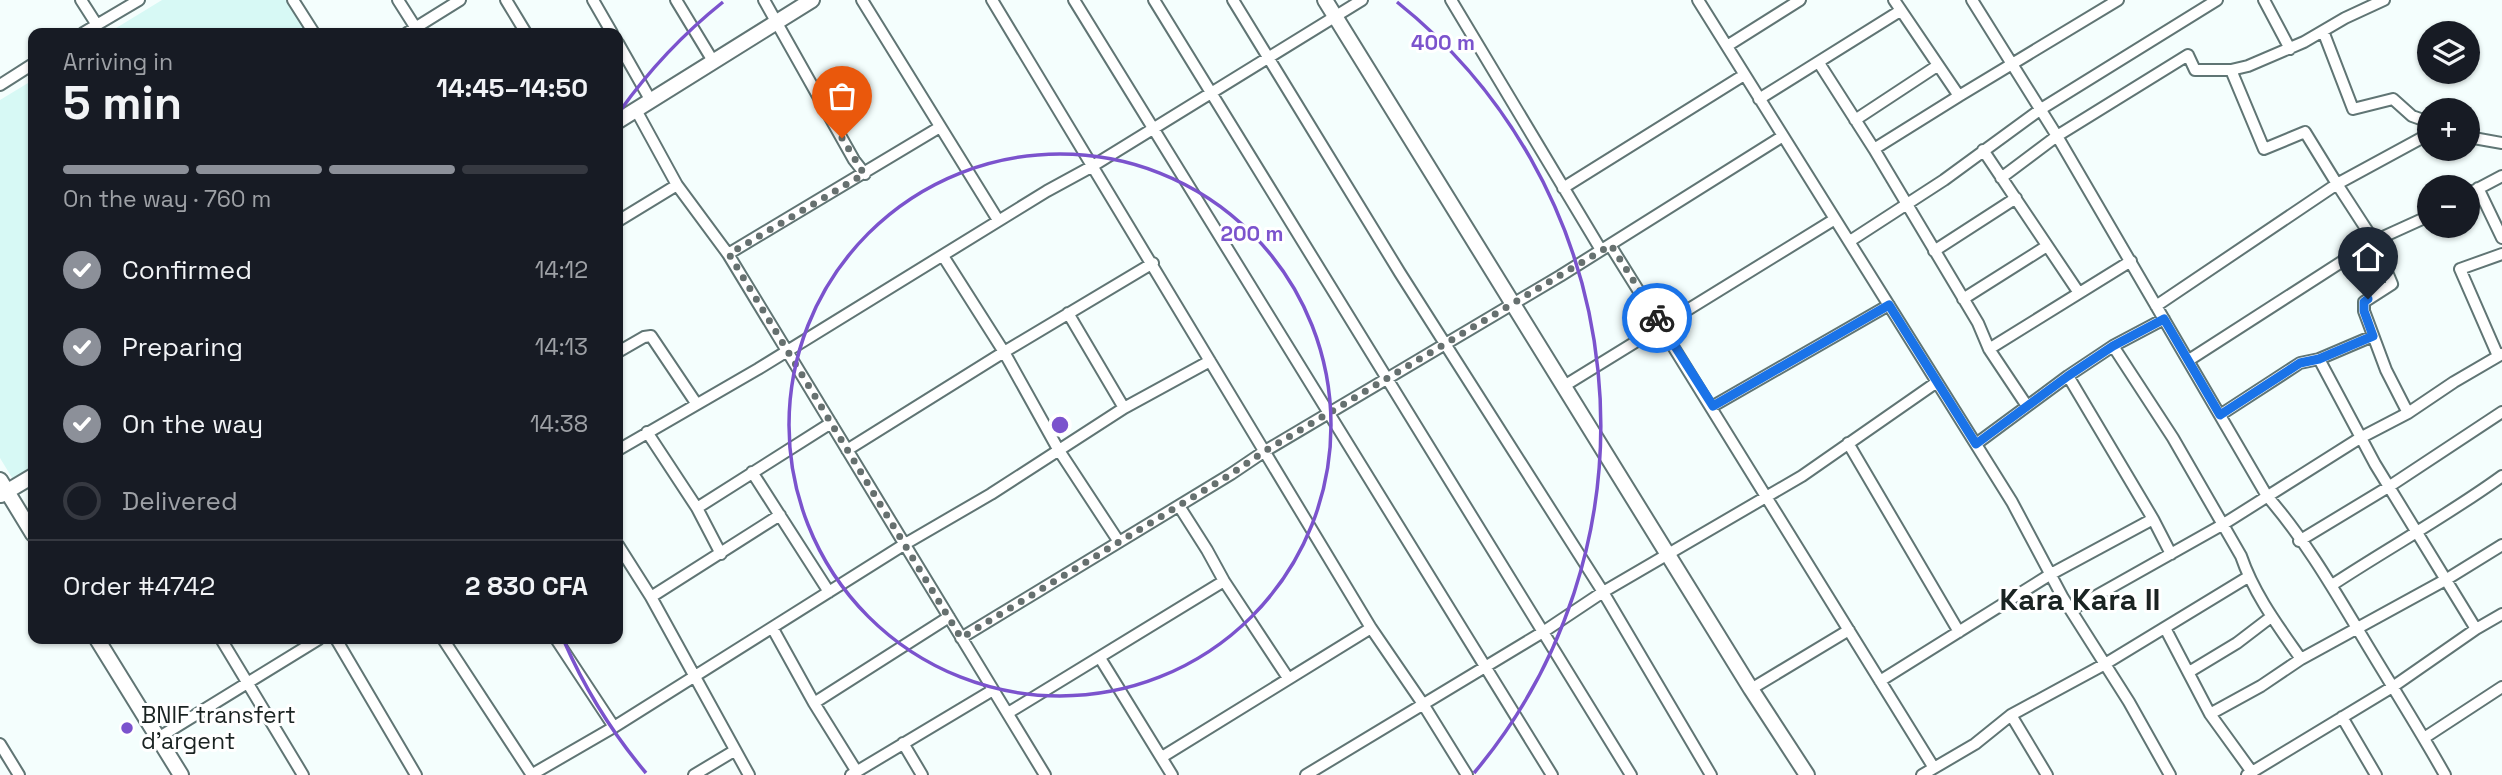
<!DOCTYPE html>
<html lang="en">
<head>
<meta charset="utf-8">
<style>
	body { margin:0; font-family:"Space Grotesk",sans-serif; background:#20242c; color:#f1f3f6; height:100vh; display:flex; flex-direction:column; font-size:26px; white-space:nowrap }
	* { box-sizing:border-box; margin:0 }
	p { font-size:23px; color:#9ea1a6 }
	.icon { flex:none; width:38px; height:38px; fill:none; stroke:currentColor; stroke-width:2; stroke-linecap:round; stroke-linejoin:round }
	.map { position:relative; flex:1; overflow:hidden }
	.sheet { position:absolute; left:28px; top:28px; width:595px; height:616px; display:flex; flex-direction:column; background:#171b24; border-radius:14px; box-shadow:0 2px 5px #0004 }
	.sheet>* { flex:none }
	.controls { position:absolute; left:2417px; top:21px; display:grid; gap:14px }
	.controls a { display:grid; place-items:center; width:63px; height:63px; border-radius:50%; background:#171b24; box-shadow:0 2px 5px #0004; font-size:35px }
	.pin { position:absolute; display:grid; place-items:center; width:60px; height:60px; color:#fff; margin:-72px -30px; border-radius:50% 50% 50% 0; rotate:-45deg; box-shadow:0 0 7px #0007 }
	.pin .icon { rotate:45deg }
	.courier { position:absolute; display:grid; place-items:center; width:70px; height:70px; margin:-35px; border:5px solid #1a73e8; border-radius:50%; background:#fff; color:#222; box-shadow:0 2px 9px #0007 }
	.summary em { font-style:normal; font-weight:800 }
	.summary div { display:flex; flex-direction:column-reverse }
	.summary { display:flex; align-items:center; justify-content:space-between; height:119px; padding:0 35px }
	h1 { font-size:46px; font-weight:800; line-height:52px }
	.bar { display:grid; grid-template-columns:repeat(4,1fr); gap:10px 7px; align-content:center; height:84px; padding:0 35px }
	.bar i { height:9px; border-radius:5px; background:#363941 }
	.bar .selected { background:#8c9099 }
	.bar p { grid-column:span 4 }
	.line { display:flex; align-items:center; gap:18px; padding:0 35px; border-top:2px solid #363941 }
	.line div { flex:1 }
	ol { padding:0 35px; list-style:none }
	li { display:flex; align-items:center; gap:21px; height:77px }
	li p { margin-inline-start:auto }
	li .icon { padding:7px; border-radius:50%; background:#8c9099; color:#fff; stroke-width:4 }
	li:last-child { color:#9ea1a6 }
	li i { width:38px; height:38px; border:4px solid #363941; border-radius:50% }
	.map>svg:first-child { display:block }
</style>
</head>
<body>
<div class="map">
<svg width="2502" height="775" viewBox="0 0 2502 775">
	<rect width="100%" height="100%" fill="#f4fefd"/>
	<path fill="#d7f9f5" d="M162,0H286L307,33H108Z
		M33,80V469L14,481L0,458V100Z"/>
	<g fill="none" stroke-linecap="round" stroke-linejoin="round">
		<g stroke="#607574" stroke-width="14">
			<path id="street" d="M81,0L97,25
				M293,0L314,33
				M398,0L419,33
				M506,0L526,33
				M593,0L612,33
				M676,0L713,61
				M764,0L854,160L865,174
				M862,0L998,220
				M992,0L1371,628L1423,704L1467,775
				M1074,0L1552,775
				M1154,0L1631,775
				M1233,0L1400,273L1603,592L1711,775
				M1451,0L1601,250
				M1698,0L2012,502L2063,598L2129,702L2170,775
				M1894,0L1959,96L2118,0
				M1972,0L2057,136L2267,496C2302,536 2330,583 2357,628C2386,677 2417,725 2445,775
				M2264,0L2290,49
				M2323,31L2353,109L2393,99L2412,116L2429,122
				M83,33L139,0
				M407,33L460,0
				M618,43L651,101
				M1727,46L1800,0
				M1819,63L1874,149L1978,323L1989,349L2027,406
				M2231,70L2264,149L2305,132L2337,184L2429,134
				M0,85L33,64
				M1759,99L1900,11
				M636,110L677,185L728,254L1045,775
				M1855,120L1937,66
				M2468,137L2502,143
				M1874,149L1959,96
				M1983,150L2079,293
				M2001,178L2057,136L2188,55L2195,70H2231L2248,66L2304,42L2345,18L2384,0
				M1563,188L1744,75
				M2478,188L2502,238
				M2468,194L2502,176
				M618,221L677,185
				M1850,241L1944,180L2041,109L2217,0
				M1610,245C1719,419 1825,595 1934,768
				M1934,251L2016,198
				M728,254L940,127
				M943,256L1004,352L1058,449L1119,542
				M1963,299L2047,246
				M2156,306L2337,184L2374,241L2392,284L2364,302V311L2386,370L2408,413
				M1068,313L1124,408
				M2113,346L2173,438L2241,556C2254,594 2278,626 2301,659
				M1989,349L2131,261
				M618,352L644,337L651,336L696,403
				M2498,356L2460,269L2502,254
				M2319,359L2373,336
				M2189,360L2374,241L2429,216
				M2068,376L2153,519
				M1564,386L1835,219
				M1713,406L1889,305
				M2220,415L2300,363L2319,359L2375,464L2476,629
				M647,432L697,508L721,554
				M1848,443L1959,632
				M1976,444L2068,376L2113,346L2164,319
				M618,450L758,369L1047,191L1091,167L1362,0
				M847,450L1004,352L1153,263
				M752,472L829,592
				M1179,506L1207,550L1224,581L1288,678
				M697,508L831,423
				M2299,541L2390,486L2502,412
				M618,545L651,597L749,775
				M2332,585C2388,548 2447,516 2502,476
				M651,597L780,515
				M2071,610L2222,525L2360,438L2408,413L2454,382L2502,354
				M2165,628L2210,714L2252,772
				M773,629L814,703L857,772
				M961,638L1231,474L1265,451L1560,276L1783,136
				M221,639L303,775
				M336,639L416,775
				M443,639L532,775
				M556,639L614,727
				M1100,658L1172,775
				M2189,672L2237,643L2271,617
				M1880,681L2051,574L2153,519L2171,554
				M1751,689L1849,630
				M814,703L949,617
				M1008,713L1224,581
				M2210,714L2261,686L2301,659L2447,579L2502,545
				M2011,715L2047,775
				M2342,717L2376,775
				M158,738L319,639
				M2424,738L2502,687
				M903,743L922,775
				M0,744L19,775
				M1162,757L1371,628
				M531,775L614,727L905,544L991,494L1124,408L1210,361
				M694,775L734,751
				M851,775L993,690
				M1306,775L1543,632L1603,592L1802,476L1937,382
				M1922,775L1975,744L2011,715L2105,664L2248,577
				M2247,775L2394,686L2476,629L2502,614"/>
		</g>
		<g stroke="#607574" stroke-width="18">
			<path id="secondary" d="M1325,0L1751,689L1807,775
				M618,121L812,0
				M0,480L33,534
				M1,495L33,476
				M97,639L181,775"/>
		</g>
		<use href="#street" stroke="#fff" stroke-width="10"/>
		<use href="#secondary" stroke="#fff" stroke-width="14"/>
	</g>
	<g fill="none" stroke-linecap="round" stroke-linejoin="round">
		<path stroke="#66706f" stroke-width="7" stroke-dasharray="0 12.6" d="M842,138L864,174L729,254L961,638L1231,474L1265,451L1611,245L1657,318"/>
		<path stroke="#1a73e8" stroke-width="9" d="M1657,318L1713,406L1889,305L1976,444L2068,376L2113,346L2164,319L2220,415L2300,363L2319,359L2373,336L2364,311V302L2368,299"/>
	</g>
	<g fill="none" stroke="#7b53cd" stroke-width="3.5">
		<circle cx="1060" cy="425" r="271"/>
		<path d="M646 773A541 541 0 0 1 564 641M620 111A541 541 0 0 1 723 2M1397 2A541 541 0 0 1 1474 773"/>
	</g>
	<circle fill="#7b53cd" stroke="#fff" stroke-width="2.5" cx="127" cy="728" r="7"/>
	<g text-anchor="middle" stroke-width="6" stroke-linejoin="round" paint-order="stroke">
		<g font-size="23" fill="#1a2322" stroke="#fff" text-anchor="start">
			<text x="141" y="723">BNIF transfert<tspan x="141" dy="26">d'argent</tspan></text>
		</g>
		<g font-size="30" font-weight="bold" fill="#1a2322" stroke="#fff">
			<text x="2080" y="610">Kara Kara II</text>
		</g>
	</g>
	<circle cx="1060" cy="425" r="10" fill="#7b53cd" stroke="#fff" stroke-width="3.5"/>
	<g font-size="21" text-anchor="middle" font-weight="bold" fill="#7b53cd" stroke="#fff" stroke-width="6" stroke-linejoin="round" paint-order="stroke">
		<text x="1443" y="50">400 m</text>
		<text x="1252" y="241">200 m</text>
	</g>
</svg>
<div class="controls">
<a><svg class="icon" aria-label="layers" viewBox="0 0 24 24"><path d="M12 4l9 5-9 5-9-5zM3 14l9 5 9-5"/></svg></a>
<a>+</a>
<a>−</a>
</div>
<div class="pin" style="left:842px;top:138px;background:#ea580c"><svg class="icon" aria-label="bag" viewBox="0 0 24 24"><path d="M5 8h14l-1 12H6zM9 8a3 3 0 0 1 6 0"/></svg></div>
<div class="pin" style="left:2368px;top:299px;background:#1f2937"><svg class="icon" aria-label="home" viewBox="0 0 24 24"><path d="M3 11l9-7 9 7M6 9v11h12V9"/></svg></div>
<div class="courier" style="left:1657px;top:318px"><svg class="icon" aria-label="bike" viewBox="0 0 24 24"><circle cx="6" cy="16" r="4"/><circle cx="18" cy="16" r="4"/><path d="M6 16l4-8h5l3 8M10 8l3 8H6M13 5h3"/></svg></div>
<section class="sheet">
<div class="summary"><div><h1>5 min</h1><p>Arriving in</p></div><em>14:45–14:50</em></div>
<div class="bar"><i class="selected"></i><i class="selected"></i><i class="selected"></i><i></i><p>On the way · 760 m</p></div>
<ol>
<li><svg class="icon" aria-label="check" viewBox="0 0 24 24"><path d="M5 12l5 5 9-10"/></svg>Confirmed<p>14:12</p></li>
<li><svg class="icon" aria-label="check" viewBox="0 0 24 24"><path d="M5 12l5 5 9-10"/></svg>Preparing<p>14:13</p></li>
<li><svg class="icon" aria-label="check" viewBox="0 0 24 24"><path d="M5 12l5 5 9-10"/></svg>On the way<p>14:38</p></li>
<li><i></i>Delivered</li>
</ol>
<div class="line" style="height:91px"><div>Order #4742</div><b>2 830 CFA</b></div>
</section>
</div>
</body>
</html>
